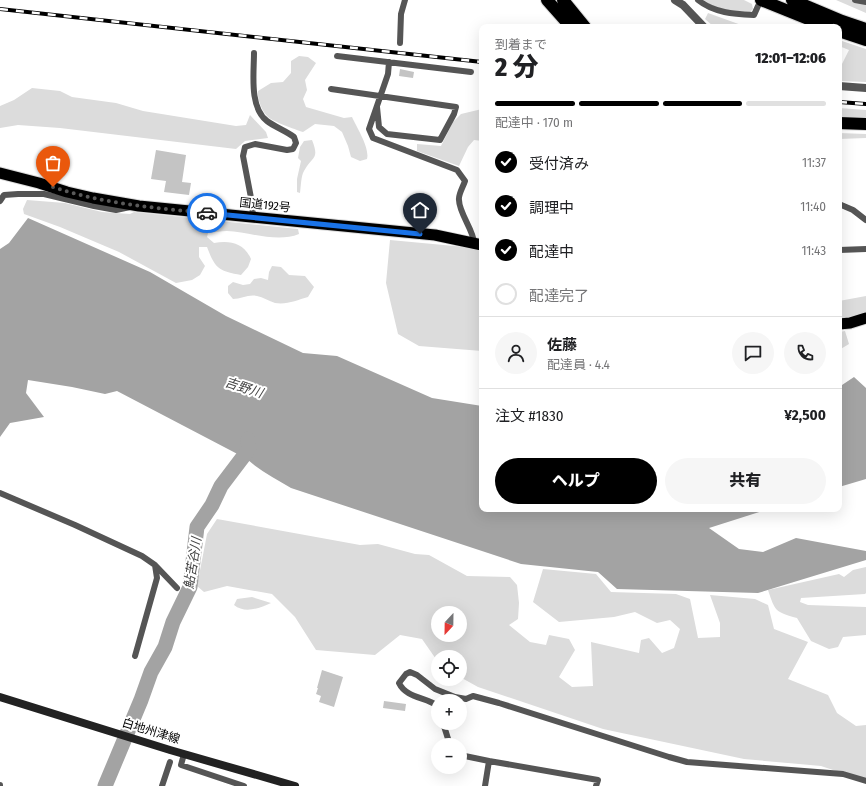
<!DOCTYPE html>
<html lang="ja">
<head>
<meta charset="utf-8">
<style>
	body { margin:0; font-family:"Fira Sans Condensed","Noto Sans JP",sans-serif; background:#f6f6f6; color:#202124; height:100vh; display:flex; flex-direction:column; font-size:15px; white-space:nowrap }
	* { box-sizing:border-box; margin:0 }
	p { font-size:13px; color:#757577 }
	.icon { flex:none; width:22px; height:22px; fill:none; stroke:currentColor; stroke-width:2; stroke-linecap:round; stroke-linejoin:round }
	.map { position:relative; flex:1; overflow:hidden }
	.drawer { position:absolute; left:479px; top:24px; width:363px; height:488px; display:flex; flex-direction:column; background:#fff; border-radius:8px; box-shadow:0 4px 16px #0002 }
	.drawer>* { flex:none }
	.needle { width:26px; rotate:202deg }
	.fabs { position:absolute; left:431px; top:606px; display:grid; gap:8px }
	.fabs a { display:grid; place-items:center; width:36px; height:36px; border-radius:50%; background:#fff; box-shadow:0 4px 16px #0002; font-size:20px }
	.pin { position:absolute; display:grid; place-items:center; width:34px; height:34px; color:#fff; margin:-41px -17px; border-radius:50% 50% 50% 0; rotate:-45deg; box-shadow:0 0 4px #0007 }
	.pin .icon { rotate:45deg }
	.courier { position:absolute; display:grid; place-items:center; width:40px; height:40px; margin:-20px; border:3px solid #1a73e8; border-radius:50%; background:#fff; color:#222; box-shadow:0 1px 5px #0007 }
	.head em { font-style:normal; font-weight:800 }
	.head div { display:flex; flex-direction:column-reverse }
	.head { display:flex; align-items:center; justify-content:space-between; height:68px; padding:0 16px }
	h1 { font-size:26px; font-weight:800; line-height:30px }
	.bar { display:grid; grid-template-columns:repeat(4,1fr); gap:6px 4px; align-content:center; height:48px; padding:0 16px }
	.bar i { height:5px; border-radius:3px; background:#e0e0e0 }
	.bar .selected { background:#000 }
	.bar p { grid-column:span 4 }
	.line { display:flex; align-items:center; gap:10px; padding:0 16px; border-top:1px solid #e0e0e0 }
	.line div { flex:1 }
	.round { display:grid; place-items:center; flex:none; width:42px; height:42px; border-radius:21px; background:#f6f6f6 }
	ol { padding:0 16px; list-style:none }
	li { display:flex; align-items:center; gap:12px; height:44px }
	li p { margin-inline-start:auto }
	li .icon { padding:4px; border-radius:50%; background:#000; color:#fff; stroke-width:4 }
	li:last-child { color:#757577 }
	li i { width:22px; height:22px; border:2px solid #e0e0e0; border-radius:50% }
	.cta { display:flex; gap:8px; margin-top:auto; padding:8px 16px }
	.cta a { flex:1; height:46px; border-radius:24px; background:#000; color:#fff; font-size:16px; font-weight:800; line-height:46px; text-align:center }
	.cta a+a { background:#f6f6f6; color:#202124 }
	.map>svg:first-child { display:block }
</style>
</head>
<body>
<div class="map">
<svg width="866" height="786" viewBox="0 0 866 786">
	<rect width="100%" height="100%" fill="#fff"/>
	<path fill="#dcdcdc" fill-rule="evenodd" d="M703,0H744L752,4L753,9L750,12C735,11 715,10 703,0Z
		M836,0H866V13Z
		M708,13L744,26L743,27H714L705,19Z
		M839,40L866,49V82L839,81V68H840L849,50L839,46Z
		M299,56L308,57L316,63L305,80L307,90L303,99L306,107L344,118L352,117C357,128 370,148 367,159L360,161L351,157L348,146L342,132L334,126L315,124L303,132C294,129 274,122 268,117C262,111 257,99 258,91L271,83L283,82L291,73V61Z
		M32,88L60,91L72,97L116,103L143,111L236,126L246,125L250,115L266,132L268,138L245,141L236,149L60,128L18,125L0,128V106L14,100Z
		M839,108L866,110V118L839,117Z
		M482,109V141L474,140L468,147L459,166L417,151V144L441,146L453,122L461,114Z
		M839,133L866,134V138L839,139Z
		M312,140C320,160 312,156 304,171C301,176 301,186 300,193L297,192V179L301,161L298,158L300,147L304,141Z
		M27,200L65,203L102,212L130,214L134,212L298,229L299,234C277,243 249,232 227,231C221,231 214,232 208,233L207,237L214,243C230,240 244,243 251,259L248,267L241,275C218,271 215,268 207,247H199V257L205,266L200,275L192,280L176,283L119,252L60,227L24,214L23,209Z
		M390,240L465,247L482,251V351L419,346L398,334L386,283Z
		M272,266L281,267L289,275L305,276L314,287L308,297C297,300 287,305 275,303C269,301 263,297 257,296C249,294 241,299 233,299L228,293V286L233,282L243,285L250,284L254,279L261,278L268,280L269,272Z
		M866,296V313L839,320V301Z
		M845,331L849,344L839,350V332Z
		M217,519L360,545L378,544L415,554L429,555L467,576L510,577L517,585L519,603L518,619L509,625L530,642L546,645L549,635L569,639L575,650L559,677L572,687L593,686L591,642L639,653L641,640L649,638L662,653L674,648L680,629L670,620L657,623L635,612L614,617L559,622L533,602L543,569L596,574L611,592L676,594L690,599L698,638L720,637V623L710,595L755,599L768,605L774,629L808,642L788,679L828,695L837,713L856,726L866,725V781L821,766L744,759L603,729L478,687L460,677V657H438V662L422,639L400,635L375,655L316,650L295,617L272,594L227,586L204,592L197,586L207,534ZM438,613H460V635H438Z
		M866,567V593L865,594L801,598L800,602L808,605L866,607V635L843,637L838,647L829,649L811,641L797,618C775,612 775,611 768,590L839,574L844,577L853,570Z
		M252,597L271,603C260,608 245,614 234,605L237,599Z"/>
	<path fill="#a3a3a3" d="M28,218L150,272L226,316L303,353L337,356L432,398L482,406V509H769L709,528L739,549L763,552L796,538L866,551V560L758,593L617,589L598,572L521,564L291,488C276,479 260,471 247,459L117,391L105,394L72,387L28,380L26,393L44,417L10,423L0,437V249L9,243Z
		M854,377L866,388V479L839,487V387Z"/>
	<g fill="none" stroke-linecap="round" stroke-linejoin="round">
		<path stroke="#a3a3a3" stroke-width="15" d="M105,786L141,700L151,672L165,647L173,622L190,587L197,527L212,505L221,486L249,449L248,439"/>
	</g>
	<path fill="#c4c4c4" d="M400,69L414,72L413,78L399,76Z
		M156,150L186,155L182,182L191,183L189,195L164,192L166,181L151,179Z
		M322,670L343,677L334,707L319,702L321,696L316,694L318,688H317Z
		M384,701L406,704L405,711L383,708Z"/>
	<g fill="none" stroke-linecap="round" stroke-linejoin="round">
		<g stroke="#dbdbdb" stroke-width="13">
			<path id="trunk" d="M0,173L39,183L67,192L93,198L139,206L435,235L482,245
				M839,324L850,323L866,318"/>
		</g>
		<g stroke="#dbdbdb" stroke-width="14">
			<path id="motorway" d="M547,0L571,27
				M563,0L585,27
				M761,0L828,27
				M792,0L842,21L866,29
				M839,31L866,40
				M839,123L866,124"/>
		</g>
		<path stroke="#555" stroke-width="6" d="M698,0C714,13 734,14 754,15L758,6
			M855,0L866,2
			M400,43L401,14L405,0
			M337,56L471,72
			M389,62L388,74L369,129L373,138L457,170L465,181C463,187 458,195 459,200C459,213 474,231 474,243
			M331,89L456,107L454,114L440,140L387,134L379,127L377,107
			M0,201L4,195L18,194H44L94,206L116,210L130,207
			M839,204L853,210L866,220
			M253,217L252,203L243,156L245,147L255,144L287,150L293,149L296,143L294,137C286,131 275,127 267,121C249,107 254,73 254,53
			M839,250L866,249
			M0,493L75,525L142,556L155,565L177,588
			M135,656L157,578L155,565
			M438,706C426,697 406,698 399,683L406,674L410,672L417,675L435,689L455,697L466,699L473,696L499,703L669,757L687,762L843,774L866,781
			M443,723L450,745
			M184,754L181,765L244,786
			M460,755L489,761L485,786
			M489,761L598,780L596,786
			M0,785V786
			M162,786L170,762"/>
		<path stroke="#555" stroke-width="8" d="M675,0L683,5L704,27
			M839,86L866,88"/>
		<path stroke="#222" stroke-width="8" d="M0,697L170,750L295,786"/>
		<use href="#trunk" stroke="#000" stroke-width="11"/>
		<use href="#motorway" stroke="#000" stroke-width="12"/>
		<g stroke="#000" stroke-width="4">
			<path id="rail" d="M0,9L482,62
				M839,102L866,104"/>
		</g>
		<use href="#rail" stroke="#fff" stroke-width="2.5" stroke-dasharray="8" stroke-linecap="butt"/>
	</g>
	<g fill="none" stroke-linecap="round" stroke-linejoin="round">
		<path stroke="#595959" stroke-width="4" stroke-dasharray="0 7.2" d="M53,187C103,204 156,208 207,213"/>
		<path stroke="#1a73e8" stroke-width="5" d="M207,213L420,234"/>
	</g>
	<g text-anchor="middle" stroke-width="4" stroke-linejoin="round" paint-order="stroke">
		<g font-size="12" fill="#000" stroke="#fff">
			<text transform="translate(265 205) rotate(6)" y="4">国道192号</text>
			<text transform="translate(151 731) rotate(17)" y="4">白地州津線</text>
		</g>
		<g font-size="13" font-style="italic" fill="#444" stroke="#fff">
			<text transform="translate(244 387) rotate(18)" y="5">吉野川</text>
			<text transform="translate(192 563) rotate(-81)" y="5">鮎苦谷川</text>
		</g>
	</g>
</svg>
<div class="fabs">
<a><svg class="needle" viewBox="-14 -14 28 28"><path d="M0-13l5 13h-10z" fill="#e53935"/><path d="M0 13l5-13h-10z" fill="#757577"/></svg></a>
<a><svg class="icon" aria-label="locate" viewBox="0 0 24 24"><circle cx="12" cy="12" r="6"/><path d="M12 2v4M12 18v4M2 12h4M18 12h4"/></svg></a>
<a>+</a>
<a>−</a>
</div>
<div class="pin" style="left:53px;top:187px;background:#ea580c"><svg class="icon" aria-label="bag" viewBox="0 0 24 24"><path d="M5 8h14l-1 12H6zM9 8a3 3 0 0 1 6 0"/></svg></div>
<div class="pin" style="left:420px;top:234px;background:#1f2937"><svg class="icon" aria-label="home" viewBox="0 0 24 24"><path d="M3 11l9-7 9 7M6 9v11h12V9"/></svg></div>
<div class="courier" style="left:207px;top:213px"><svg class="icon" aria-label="car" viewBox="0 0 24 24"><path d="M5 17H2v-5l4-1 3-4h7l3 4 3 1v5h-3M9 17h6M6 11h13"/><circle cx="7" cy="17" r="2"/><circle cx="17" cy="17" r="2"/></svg></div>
<section class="drawer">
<div class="head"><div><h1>2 分</h1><p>到着まで</p></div><em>12:01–12:06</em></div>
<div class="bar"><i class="selected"></i><i class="selected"></i><i class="selected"></i><i></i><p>配達中 · 170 m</p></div>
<ol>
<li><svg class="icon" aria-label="check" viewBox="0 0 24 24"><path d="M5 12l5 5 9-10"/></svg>受付済み<p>11:37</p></li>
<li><svg class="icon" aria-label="check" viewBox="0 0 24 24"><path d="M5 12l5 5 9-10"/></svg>調理中<p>11:40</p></li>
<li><svg class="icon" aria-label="check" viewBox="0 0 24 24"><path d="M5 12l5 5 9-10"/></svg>配達中<p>11:43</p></li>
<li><i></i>配達完了</li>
</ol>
<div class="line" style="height:72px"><a class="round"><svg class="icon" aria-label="person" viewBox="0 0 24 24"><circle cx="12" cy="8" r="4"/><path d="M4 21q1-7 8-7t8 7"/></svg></a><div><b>佐藤</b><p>配達員 · 4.4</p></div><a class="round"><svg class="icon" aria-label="chat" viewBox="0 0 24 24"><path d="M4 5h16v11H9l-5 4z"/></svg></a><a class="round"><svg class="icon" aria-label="phone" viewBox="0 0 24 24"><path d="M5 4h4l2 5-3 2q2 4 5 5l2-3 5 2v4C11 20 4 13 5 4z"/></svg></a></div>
<div class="line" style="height:52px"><div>注文 #1830</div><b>¥2,500</b></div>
<div class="cta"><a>ヘルプ</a><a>共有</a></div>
</section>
</div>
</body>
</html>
